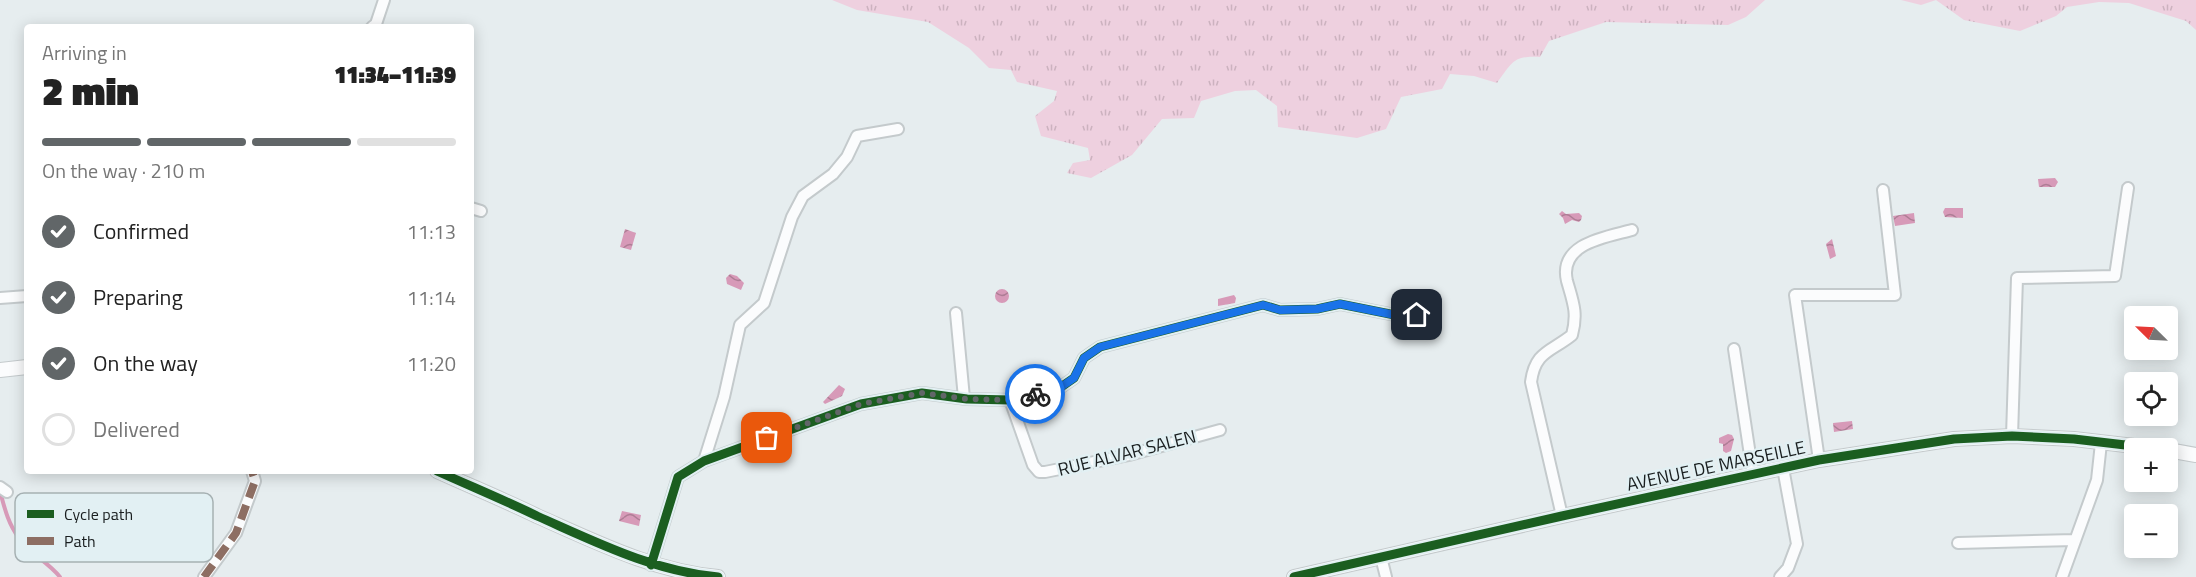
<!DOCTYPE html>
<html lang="en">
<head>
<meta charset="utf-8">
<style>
	body { margin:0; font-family:"Titillium Web",sans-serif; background:#f6f6f6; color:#222; height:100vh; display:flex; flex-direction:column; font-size:22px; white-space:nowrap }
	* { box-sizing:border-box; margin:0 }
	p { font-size:20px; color:#767676 }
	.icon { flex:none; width:33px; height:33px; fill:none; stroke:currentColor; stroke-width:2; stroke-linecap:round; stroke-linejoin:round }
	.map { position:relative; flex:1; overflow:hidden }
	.side { position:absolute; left:24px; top:24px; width:450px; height:450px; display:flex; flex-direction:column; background:#fff; border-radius:6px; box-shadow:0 3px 15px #0003 }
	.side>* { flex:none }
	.needle { width:39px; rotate:294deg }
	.controls { position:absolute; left:2124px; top:306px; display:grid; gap:12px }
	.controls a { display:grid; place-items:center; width:54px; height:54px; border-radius:6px; background:#fff; box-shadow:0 3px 15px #0003; font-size:30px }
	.pin { position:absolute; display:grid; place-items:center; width:51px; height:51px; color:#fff; margin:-26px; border-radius:12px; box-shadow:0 3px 9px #0006 }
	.courier { position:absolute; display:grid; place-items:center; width:60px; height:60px; margin:-30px; border:4px solid #1a73e8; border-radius:50%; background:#fff; color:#222; box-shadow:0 2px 8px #0007 }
	.head em { font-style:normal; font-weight:800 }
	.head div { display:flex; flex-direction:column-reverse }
	.head { display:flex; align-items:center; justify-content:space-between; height:102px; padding:0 18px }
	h1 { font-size:39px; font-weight:800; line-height:45px }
	.bar { display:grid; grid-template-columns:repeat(4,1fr); gap:9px 6px; align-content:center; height:72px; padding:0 18px }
	.bar i { height:8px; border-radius:4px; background:#e0e0e0 }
	.bar .selected { background:#616668 }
	.bar p { grid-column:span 4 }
	ol { padding:0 18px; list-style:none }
	li { display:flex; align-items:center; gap:18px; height:66px }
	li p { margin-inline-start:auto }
	li .icon { padding:6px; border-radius:50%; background:#616668; color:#fff; stroke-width:4 }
	li:last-child { color:#767676 }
	li i { width:33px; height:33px; border:3px solid #e0e0e0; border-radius:50% }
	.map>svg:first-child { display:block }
</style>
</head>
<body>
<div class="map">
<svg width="2196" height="577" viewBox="0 0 2196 577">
	<defs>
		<pattern id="grass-tufts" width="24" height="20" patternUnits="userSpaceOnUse" patternTransform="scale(1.5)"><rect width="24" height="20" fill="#eed0df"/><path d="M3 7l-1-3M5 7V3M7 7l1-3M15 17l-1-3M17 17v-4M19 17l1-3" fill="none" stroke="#ccb2bf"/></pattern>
		<pattern id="water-waves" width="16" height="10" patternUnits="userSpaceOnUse" patternTransform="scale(1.5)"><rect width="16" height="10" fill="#d79ab8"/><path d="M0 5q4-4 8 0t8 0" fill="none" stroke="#ae7d95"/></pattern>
	</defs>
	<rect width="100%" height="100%" fill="#e6edef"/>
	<path fill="url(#grass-tufts)" d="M832,0H1765L1746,17L1728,25L1606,22L1549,41L1540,57C1513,55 1512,63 1497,83L1474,76L1450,74L1442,89L1401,97L1386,129L1357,138L1278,127L1277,106L1256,90L1235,91L1201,101L1194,118L1162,119L1132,155L1091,178L1067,173L1073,163L1090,160L1088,148L1041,136L1035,116L1054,101L1057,91L1017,82L1011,70L989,68L969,48L928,22L857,10Z
		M1901,0H2196V30L2186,21L2129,3L2099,2L2067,7L2056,16L2020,31L1964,20L1936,0L1921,5Z"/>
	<path fill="url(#water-waves)" d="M2055,178L2058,182L2055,187H2039L2038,179Z
		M1945,208H1963V218L1945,217L1943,212Z
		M1562,211L1566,214L1579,213L1582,216L1581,220L1579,222L1572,220L1565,224L1563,218L1559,214Z
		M1914,213L1915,223L1895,226L1893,216Z
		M625,229L636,233L631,250L620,247Z
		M1832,239L1836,256L1830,259L1826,244Z
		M730,274L737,276L744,283L741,290L727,284L726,278Z
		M995 296a7 7 0 1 1 14 0a7 7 0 1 1-14 0Z
		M1234,295L1236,298L1235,303L1218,306V299Z
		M839,385L845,389L842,396L825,404L823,402Z
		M1852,421L1853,429L1834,432L1833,423Z
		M1728,434L1732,435L1734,439L1731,451L1726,453L1723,451V444L1719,443V438Z
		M622,511L641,515L639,526L619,521Z"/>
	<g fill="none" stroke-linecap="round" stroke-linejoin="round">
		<path stroke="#d79ab8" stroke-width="4" d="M1,495C5,510 9,525 19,538C29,553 48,562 60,577"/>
		<g stroke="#c4cacc" stroke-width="14">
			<path id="minor" d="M372,27L376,24L384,0
				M471,208L481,211
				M0,298L27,296
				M956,313L964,398
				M1734,349L1753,475
				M1010,400L1033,465L1039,472H1045L1129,455L1220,430
				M2012,436L2017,278L2115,276L2128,188
				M1819,460L1795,295H1895L1883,190
				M704,461L724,397L740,325L764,303L792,217L803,196L833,174L847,157L857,136L898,129
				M0,487L7,492
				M1562,516L1531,382C1535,351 1551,352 1572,335C1578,313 1573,302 1567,281C1558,243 1607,237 1632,230
				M1958,543L2075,540
				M1381,557L1386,577
				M651,565L678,477L704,461L861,404L922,393L967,399L1010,400L1061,387L1074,378L1084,358L1100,347L1263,305L1280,310L1317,309L1340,304L1395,315H1417
				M204,577L236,533L255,481L252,471
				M1780,577L1788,568L1797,544L1783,468
				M2062,577L2097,480L2101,443"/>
		</g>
		<g stroke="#c4cacc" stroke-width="16">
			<path id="tertiary" d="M0,370L27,367
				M2168,450L2196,455
				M437,471C470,486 504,500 537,516C596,542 653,571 718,577
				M1294,577L1562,516L1819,460L1954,439L2012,436L2074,439L2151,448"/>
		</g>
		<use href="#minor" stroke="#fbfcfd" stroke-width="10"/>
		<use href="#tertiary" stroke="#fbfcfd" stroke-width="14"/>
		<path stroke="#8d6e63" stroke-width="8" stroke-dasharray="15 8" stroke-linecap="butt" d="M204,577L236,533L255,481L252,471"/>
		<g stroke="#e2f0f3" stroke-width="13">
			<path id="cycleway" d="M437,471C470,486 504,500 537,516C596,542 653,571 718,577
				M651,565L678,477L704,461L861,404L922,393L967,399L1010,400L1061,387L1074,378L1084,358L1100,347L1263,305L1280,310L1317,309L1340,304L1395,315H1417
				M1294,577L1562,516L1819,460L1954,439L2012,436L2074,439L2151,448"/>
		</g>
		<use href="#cycleway" stroke="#1b5e20" stroke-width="9"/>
	</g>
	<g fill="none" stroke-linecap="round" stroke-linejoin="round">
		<path stroke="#616668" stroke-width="6" stroke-dasharray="0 10.8" d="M767,438L861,404L922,393L967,399L1010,400L1035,394"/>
		<path stroke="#1a73e8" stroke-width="8" d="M1035,394L1061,387L1074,378L1084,358L1100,347L1263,305L1280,310L1317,309L1340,304L1395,315H1417"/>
	</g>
	<g text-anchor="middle" stroke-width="5" stroke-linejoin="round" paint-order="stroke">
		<g font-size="18" fill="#191e1f" stroke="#e2f0f3">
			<text transform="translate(1127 453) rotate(-14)" y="6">RUE ALVAR SALEN</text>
			<text transform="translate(1716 466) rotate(-12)" y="6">AVENUE DE MARSEILLE</text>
		</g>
	</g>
	<rect x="15" y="493" width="198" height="69" rx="9" fill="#e2f0f3" stroke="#a6b1b3" stroke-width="1.5"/>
	<rect x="27" y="510" width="27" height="8" fill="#1b5e20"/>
	<rect x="27" y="537" width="27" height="8" fill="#8d6e63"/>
	<g font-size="16" fill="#191e1f">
		<text x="64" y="520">Cycle path</text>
		<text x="64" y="547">Path</text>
	</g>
</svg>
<div class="controls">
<a><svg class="needle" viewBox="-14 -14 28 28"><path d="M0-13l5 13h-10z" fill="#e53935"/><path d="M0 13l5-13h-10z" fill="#767676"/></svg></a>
<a><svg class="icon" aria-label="locate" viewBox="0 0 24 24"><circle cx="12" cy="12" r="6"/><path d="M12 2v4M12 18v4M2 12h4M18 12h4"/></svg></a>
<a>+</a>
<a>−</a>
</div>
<div class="pin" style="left:767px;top:438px;background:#ea580c"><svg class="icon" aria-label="bag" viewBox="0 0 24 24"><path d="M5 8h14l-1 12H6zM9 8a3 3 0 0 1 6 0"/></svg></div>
<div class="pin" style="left:1417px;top:315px;background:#1f2937"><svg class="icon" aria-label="home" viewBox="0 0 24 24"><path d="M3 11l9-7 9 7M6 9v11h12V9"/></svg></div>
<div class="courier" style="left:1035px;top:394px"><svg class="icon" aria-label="bike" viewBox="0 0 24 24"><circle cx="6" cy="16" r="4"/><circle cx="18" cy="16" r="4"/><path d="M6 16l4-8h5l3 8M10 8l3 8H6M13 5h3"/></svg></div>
<section class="side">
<div class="head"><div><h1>2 min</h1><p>Arriving in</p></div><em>11:34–11:39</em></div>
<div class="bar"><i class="selected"></i><i class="selected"></i><i class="selected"></i><i></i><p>On the way · 210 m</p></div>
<ol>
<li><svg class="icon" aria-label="check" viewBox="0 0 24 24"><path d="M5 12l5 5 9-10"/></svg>Confirmed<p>11:13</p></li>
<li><svg class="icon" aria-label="check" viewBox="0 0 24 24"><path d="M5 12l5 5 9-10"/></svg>Preparing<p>11:14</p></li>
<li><svg class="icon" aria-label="check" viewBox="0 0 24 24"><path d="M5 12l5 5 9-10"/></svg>On the way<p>11:20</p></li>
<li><i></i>Delivered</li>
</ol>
</section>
</div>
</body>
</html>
